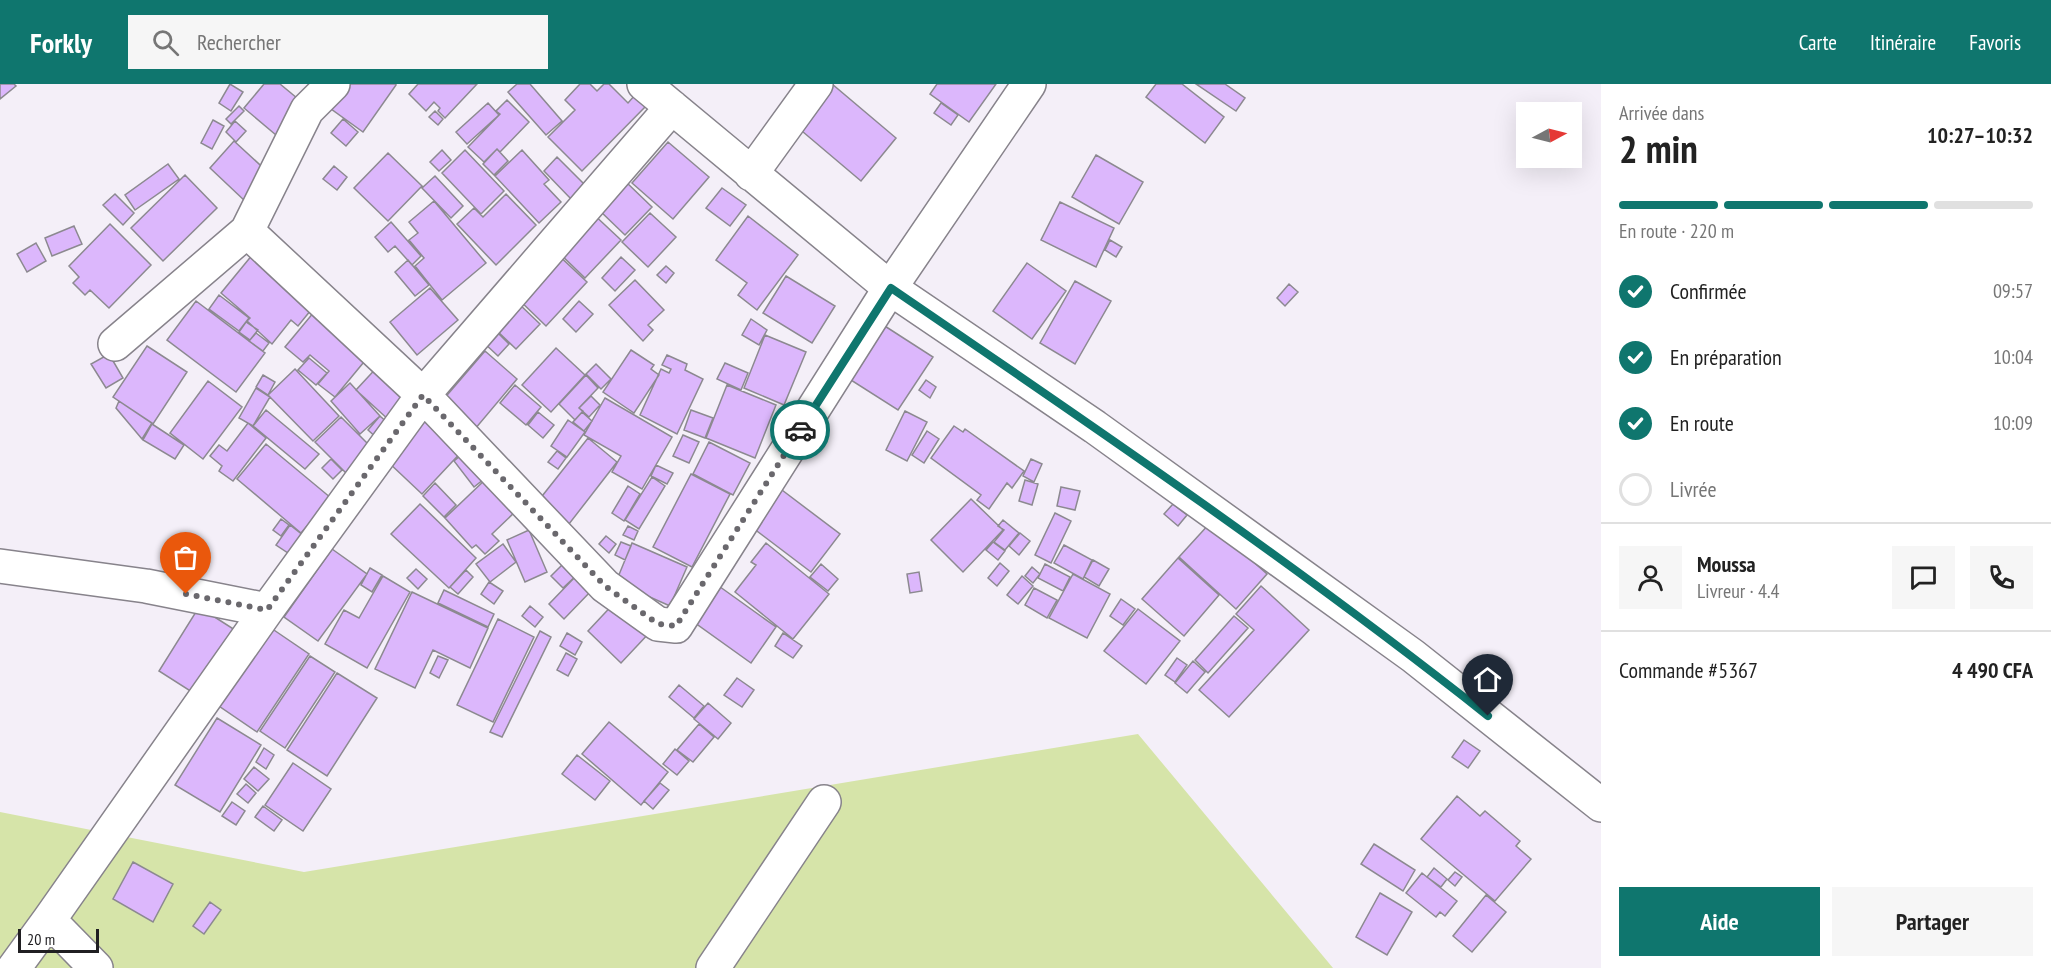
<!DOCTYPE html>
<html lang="fr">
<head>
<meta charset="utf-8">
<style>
	body { margin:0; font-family:"PT Sans Narrow",sans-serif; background:#f6f6f6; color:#222; height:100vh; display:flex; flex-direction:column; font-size:22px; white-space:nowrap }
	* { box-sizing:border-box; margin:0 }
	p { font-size:20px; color:#767676 }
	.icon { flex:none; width:33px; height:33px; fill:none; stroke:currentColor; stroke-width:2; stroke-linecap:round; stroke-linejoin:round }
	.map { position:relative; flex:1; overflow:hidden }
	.panel { display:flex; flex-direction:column; background:#fff; width:450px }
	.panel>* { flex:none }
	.needle { width:39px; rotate:83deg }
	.buttons { position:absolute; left:1516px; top:18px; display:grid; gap:12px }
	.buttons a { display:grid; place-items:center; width:66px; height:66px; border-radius:0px; background:#fff; box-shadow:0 6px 24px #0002; font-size:30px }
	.scale { position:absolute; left:18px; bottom:15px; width:81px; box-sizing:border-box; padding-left:6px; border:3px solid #201f22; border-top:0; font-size:16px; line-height:21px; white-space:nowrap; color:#201f22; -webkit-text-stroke:4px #fff; paint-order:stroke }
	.pin { position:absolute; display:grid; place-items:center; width:51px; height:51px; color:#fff; margin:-62px -26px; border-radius:50% 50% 50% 0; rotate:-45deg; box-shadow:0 0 6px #0007 }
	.pin .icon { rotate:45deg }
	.courier { position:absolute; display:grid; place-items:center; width:60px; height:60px; margin:-30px; border:4px solid #0f766e; border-radius:50%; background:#fff; color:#222; box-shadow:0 2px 8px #0007 }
	.headline em { font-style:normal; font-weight:700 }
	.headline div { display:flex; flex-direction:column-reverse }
	.headline { display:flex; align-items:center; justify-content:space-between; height:102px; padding:0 18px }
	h1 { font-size:39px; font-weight:700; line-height:45px }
	.bar { display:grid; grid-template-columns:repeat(4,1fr); gap:9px 6px; align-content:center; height:72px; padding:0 18px }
	.bar i { height:8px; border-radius:4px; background:#e0e0e0 }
	.bar .selected { background:#0f766e }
	.bar p { grid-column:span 4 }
	.line { display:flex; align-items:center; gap:15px; padding:0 18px; border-top:2px solid #e0e0e0 }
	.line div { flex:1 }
	.round { display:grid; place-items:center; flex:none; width:63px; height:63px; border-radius:0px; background:#f6f6f6 }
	ol { padding:0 18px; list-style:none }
	li { display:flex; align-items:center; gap:18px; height:66px }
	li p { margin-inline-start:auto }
	li .icon { padding:6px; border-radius:50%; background:#0f766e; color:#fff; stroke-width:4 }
	li:last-child { color:#767676 }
	li i { width:33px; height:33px; border:3px solid #e0e0e0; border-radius:50% }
	.primary-button { display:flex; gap:12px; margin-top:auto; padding:12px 18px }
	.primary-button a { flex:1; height:69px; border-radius:0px; background:#0f766e; color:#fff; font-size:24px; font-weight:700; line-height:69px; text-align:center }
	.primary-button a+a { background:#f6f6f6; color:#222 }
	header { display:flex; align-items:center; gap:36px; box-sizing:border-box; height:84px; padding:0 30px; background:#0f766e; color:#fff }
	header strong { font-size:28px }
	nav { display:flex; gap:33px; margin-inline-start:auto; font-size:21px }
	.search { width:420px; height:54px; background:#f6f6f6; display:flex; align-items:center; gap:15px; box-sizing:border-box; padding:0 21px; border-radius:0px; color:#767676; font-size:22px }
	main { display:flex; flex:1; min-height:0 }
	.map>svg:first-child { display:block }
</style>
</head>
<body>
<header>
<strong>Forkly</strong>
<div class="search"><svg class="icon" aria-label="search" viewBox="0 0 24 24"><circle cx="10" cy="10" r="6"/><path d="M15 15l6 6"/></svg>Rechercher</div>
<nav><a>Carte</a><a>Itinéraire</a><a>Favoris</a></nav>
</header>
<main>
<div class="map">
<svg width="1601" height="884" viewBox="0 0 1601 884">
	<rect width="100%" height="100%" fill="#f4eff8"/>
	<path fill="#d6e4a9" d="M1138,650L1333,884H0V728L304,788Z"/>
	<path fill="#dcb7fc" stroke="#8c8990" stroke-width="1.5" d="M0,0H14L16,2L0,15Z
		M230,0L243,8L231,27L219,19Z
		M264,0H280L303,19L276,51L244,24Z
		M343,0H396V1L363,48L327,22Z
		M418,0H477L445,34L438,27L440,24L434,18L426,27L409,10Z
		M517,0H530L562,37L546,51L508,8Z
		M580,0H590L597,7L604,0H609L628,19L635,11L646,22L582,87L548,53L575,26L565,16Z
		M810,0H832L896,54L861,97L783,31Z
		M937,0H996L969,38L930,10Z
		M1156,0H1182L1224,33L1205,59L1146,13Z
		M1196,0H1225L1245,14L1236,27Z
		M507,16L529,38L500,68L497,65L484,78L468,63L500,30L496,27Z
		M488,19L499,31L467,60L456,48Z
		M941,19L958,31L951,41L934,29Z
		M239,22L244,27L231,40L226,35Z
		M435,27L443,35L438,41L429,33Z
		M343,35L358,48L346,62L331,49Z
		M213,36L224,42L212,65L201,59Z
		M235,37L246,47L236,58L226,48Z
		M234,57L271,91L246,118L210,84Z
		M668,58L709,93L673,135L632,99Z
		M497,65L508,77L494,91L483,80Z
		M442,66L451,76L439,87L430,78Z
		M465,66L504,107L481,130L442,89Z
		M522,66L549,96L544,100L561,118L539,139L495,92Z
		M388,69L422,102L388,137L354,104Z
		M1096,71L1143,98L1119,140L1072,113Z
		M557,73L585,101L571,115L544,87Z
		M168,80L179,95L135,126L125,111Z
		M334,82L347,93L337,106L323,95Z
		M185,91L217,124L163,177L131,144Z
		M435,92L463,122L451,134L422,104Z
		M625,97L652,123L625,151L598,125Z
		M722,104L746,121L730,142L706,124Z
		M115,110L134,129L123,141L103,121Z
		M506,110L536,141L496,181L457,140L474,124L483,133Z
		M434,117L486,179L442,216L415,182L424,174L409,156L418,149L409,138Z
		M1060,118L1114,144L1096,183L1041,156Z
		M590,127L621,156L585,194L555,165Z
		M650,129L676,153L648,183L622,158Z
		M748,132L798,171L757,226L738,211L747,199L716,176Z
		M391,138L421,172L412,181L395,162L388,168L375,153Z
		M110,140L151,181L109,224L90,206L85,211L73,199L79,193L69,182Z
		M74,142L82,160L52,172L45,154Z
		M1110,156L1122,163L1116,173L1105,166Z
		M36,159L46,177L27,188L17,170Z
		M554,167L587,198L546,242L513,210Z
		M253,170L315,221L298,242L291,236L272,260L247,237L250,234L221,209Z
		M621,173L635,186L615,207L602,194Z
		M408,176L429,201L415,212L395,188Z
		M1027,179L1066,207L1032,255L993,227Z
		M666,182L674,189L666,199L657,191Z
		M786,192L835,222L812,259L763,229Z
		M635,196L664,226L648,241L653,246L643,257L609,221Z
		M1075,197L1111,217L1075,280L1040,259Z
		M1289,200L1298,208L1285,222L1277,214Z
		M430,204L458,236L417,271L390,238Z
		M219,211L249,234L239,247L209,225Z
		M196,217L265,269L236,308L167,256Z
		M579,217L593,230L576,248L563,235Z
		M517,218L540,240L516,265L493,243Z
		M314,228L368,273L335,313L318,300L329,287L310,271L303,278L285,263Z
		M751,235L767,246L759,261L742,251Z
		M877,237L933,273L898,326L843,291Z
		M246,238L258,246L250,256L239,248Z
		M494,245L509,260L498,272L482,257Z
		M256,249L269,259L263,267L249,257Z
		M765,251L806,268L784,321L744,304Z
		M147,262L187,288L153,340L113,313Z
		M556,264L585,291L551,328L522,301Z
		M631,266L654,281L651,285L659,291L634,329L603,308Z
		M485,267L517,295L475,345L442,317Z
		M109,270L123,294L106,304L91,280Z
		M667,271L687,280L685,286L703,295L677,350L640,331L661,285L669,289L671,285L662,281Z
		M309,274L327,289L316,301L298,286Z
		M381,279L414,311L390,337L356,306Z
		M725,279L748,289L741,306L717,295Z
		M596,280L611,295L601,305L586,290Z
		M295,285L339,332L313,357L268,311Z
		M263,291L275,298L268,311L256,303Z
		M586,291L598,304L579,324L583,327L575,336L559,320Z
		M926,296L936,303L930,314L919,306Z
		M208,297L242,323L203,375L170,349Z
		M350,299L380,332L360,350L331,317Z
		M515,301L541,323L526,341L500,319Z
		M727,301L776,321L755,374L706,354Z
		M256,304L270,313L253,342L239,334Z
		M591,312L600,321L589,333L579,324Z
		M605,314L672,353L642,405L612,388L621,372L584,351Z
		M119,317L152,339L142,355L116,324Z
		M266,326L319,370L305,385L253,342Z
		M691,326L713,334L705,354L684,346Z
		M905,327L927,338L907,377L886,366Z
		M538,328L554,341L543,354L528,341Z
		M582,328L592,337L584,347L573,338Z
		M430,330L466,363L422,410L387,377Z
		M380,332L392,343L379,356L368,346Z
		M341,333L378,370L352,395L315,358Z
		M568,336L585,348L567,373L551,362Z
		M248,339L266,354L233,397L219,387L222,382L210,372L219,361L227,367Z
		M152,340L184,361L175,375L143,356Z
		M954,342L963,348L965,345L1024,387L1012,404L1007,399L989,425L977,416L981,411L931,374Z
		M927,347L939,355L924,379L912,371Z
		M683,351L699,358L689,379L673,372Z
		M588,354L617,378L569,440L539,416Z
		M709,358L750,379L733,411L693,390Z
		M266,360L331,414L301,449L237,395Z
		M469,365L489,391L474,403L454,377Z
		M557,367L566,374L558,385L548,378Z
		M331,375L342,386L333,395L322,384Z
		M1031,375L1042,380L1034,398L1023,392Z
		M656,381L673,389L667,400L651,392Z
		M691,390L730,410L692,483L653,463Z
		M488,393L518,425L492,450L499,457L485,470L476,461L472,464L445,434Z
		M652,393L665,402L639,445L625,436Z
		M1025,396L1038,400L1032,421L1019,417Z
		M435,399L456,421L444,433L423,412Z
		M628,402L640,410L624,437L612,429Z
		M778,403L840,450L811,488L749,441Z
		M1061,403L1080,407L1075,426L1057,422Z
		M971,415L1003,446L963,488L931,456Z
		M420,420L476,474L449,504L391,450Z
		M1173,420L1187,431L1178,442L1164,430Z
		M1055,429L1071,437L1051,479L1035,471Z
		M281,435L289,441L281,452L273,446Z
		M1003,436L1019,449L1005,466L994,458L1004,446L998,442Z
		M1210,439L1267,490L1236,525L1179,473Z
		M290,441L304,452L291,471L276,461Z
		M628,442L638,447L634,456L623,451Z
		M529,446L547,488L525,498L507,456Z
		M1020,449L1030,457L1019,471L1009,462Z
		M606,452L616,460L609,469L599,460Z
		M621,458L631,462L625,476L615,471Z
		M993,458L1005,467L998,476L986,466Z
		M632,459L687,483L670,522L616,498Z
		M766,459L829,510L793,555L735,508L756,481L751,478Z
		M503,460L516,478L490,498L476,480Z
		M1064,461L1092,476L1083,495L1054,479Z
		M332,465L367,490L318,557L284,533Z
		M569,474L581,487L563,504L551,492Z
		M1178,474L1219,511L1184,552L1142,515Z
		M1093,476L1109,485L1099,502L1084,493Z
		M1000,479L1009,487L997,502L988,494Z
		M821,480L838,495L828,507L810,493Z
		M1045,480L1070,493L1063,507L1038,494Z
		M1032,483L1040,490L1033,499L1025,492Z
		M370,484L382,491L372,508L361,501Z
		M416,485L427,495L418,505L407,494Z
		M466,486L473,493L458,510L450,503Z
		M919,488L922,507L910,509L907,490Z
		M1073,490L1110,510L1087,554L1049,534Z
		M577,491L592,506L564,535L549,520Z
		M383,492L410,508L367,584L325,560L344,526L359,534Z
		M1022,492L1033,502L1018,520L1007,511Z
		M489,498L503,507L494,520L481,510Z
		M716,500L776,543L751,579L691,536Z
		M1261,502L1309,546L1229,633L1199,606L1254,546L1236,530Z
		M1034,504L1057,516L1047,534L1025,521Z
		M444,506L494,530L488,543L438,519Z
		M412,508L488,544L470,584L433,566L415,604L375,585Z
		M618,515L651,547L621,579L588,547Z
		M1121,515L1135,525L1123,541L1110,532Z
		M530,522L543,533L535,543L522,532Z
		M199,523L235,546L195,610L159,587Z
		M1138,525L1180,557L1146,600L1104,567Z
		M1234,532L1248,544L1208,589L1195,576Z
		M498,535L534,553L493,638L457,621Z
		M268,542L309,570L257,648L216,620Z
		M540,547L551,553L502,653L490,648Z
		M567,549L582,558L575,571L560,562Z
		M783,549L802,562L793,574L775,562Z
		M566,569L577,575L568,592L557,586Z
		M310,572L335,588L285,664L260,647Z
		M438,572L448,576L439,594L430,589Z
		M1177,574L1187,581L1175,598L1165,591Z
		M1193,577L1205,588L1187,609L1175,599Z
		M337,589L377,614L327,692L287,666Z
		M737,594L754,606L742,623L724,611Z
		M679,601L704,622L694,634L669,613Z
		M708,619L731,639L718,655L694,635Z
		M217,634L261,661L220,728L175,701Z
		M609,638L668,688L641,721L582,670Z
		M699,640L714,653L693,678L677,666Z
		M1464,656L1480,667L1468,684L1452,673Z
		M264,664L274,671L266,685L256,678Z
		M675,665L689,677L677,691L663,680Z
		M577,671L610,697L595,716L562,690Z
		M293,679L331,705L303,747L265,721Z
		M254,683L269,695L258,707L244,695Z
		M660,699L669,706L653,725L644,717Z
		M246,700L256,709L248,719L237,710Z
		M1457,712L1480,732L1485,727L1520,757L1516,762L1531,775L1495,817L1421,755Z
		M232,718L245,727L236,741L222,732Z
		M263,722L282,736L274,747L255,733Z
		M1374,760L1415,786L1403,807L1361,780Z
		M133,778L173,800L153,838L113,815Z
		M1434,784L1447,795L1441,803L1427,793Z
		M1455,788L1462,793L1455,802L1448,796Z
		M1422,789L1457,817L1445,832L1440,828L1436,833L1406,809Z
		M1380,809L1412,828L1387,871L1356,853Z
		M1486,811L1506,828L1472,868L1453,852Z
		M210,818L221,826L204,850L193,842Z"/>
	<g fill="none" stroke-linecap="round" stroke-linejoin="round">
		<g stroke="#87838b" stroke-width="36">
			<path id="minor" d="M644,0L890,204L1095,343L1413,572L1601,721
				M751,90L816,0
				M247,147L423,311L605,502L658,540L676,542L890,204L1029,0
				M115,260L247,147L307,26L333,0
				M0,482L146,502L267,526
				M49,836L267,526L423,311L672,23
				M14,884L49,836L96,884
				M713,884L824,718"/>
		</g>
		<use href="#minor" stroke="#fff" stroke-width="33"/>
	</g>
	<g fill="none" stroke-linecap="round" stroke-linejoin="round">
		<path stroke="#6a686d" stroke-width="6" stroke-dasharray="0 10.8" d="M186,510L267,526L423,311L605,502L658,540L676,542L800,346"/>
		<path stroke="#0f766e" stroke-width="8" d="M800,346L891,204C1093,342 1296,480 1488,632"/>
	</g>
</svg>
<div class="buttons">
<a><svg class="needle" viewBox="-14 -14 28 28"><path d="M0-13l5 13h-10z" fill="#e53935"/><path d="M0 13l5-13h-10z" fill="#767676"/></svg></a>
</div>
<div class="scale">20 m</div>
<div class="pin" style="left:186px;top:510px;background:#ea580c"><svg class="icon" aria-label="bag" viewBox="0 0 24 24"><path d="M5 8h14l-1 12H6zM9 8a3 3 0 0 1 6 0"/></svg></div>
<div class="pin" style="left:1488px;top:632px;background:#1f2937"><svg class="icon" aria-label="home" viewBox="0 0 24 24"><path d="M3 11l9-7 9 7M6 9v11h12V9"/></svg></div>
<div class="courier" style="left:800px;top:346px"><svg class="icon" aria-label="car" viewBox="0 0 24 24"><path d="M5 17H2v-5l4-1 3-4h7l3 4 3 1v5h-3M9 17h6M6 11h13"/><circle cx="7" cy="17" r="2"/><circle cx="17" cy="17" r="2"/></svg></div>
</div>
<section class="panel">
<div class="headline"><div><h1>2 min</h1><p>Arrivée dans</p></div><em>10:27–10:32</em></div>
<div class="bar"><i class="selected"></i><i class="selected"></i><i class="selected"></i><i></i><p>En route · 220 m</p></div>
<ol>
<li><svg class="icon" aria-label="check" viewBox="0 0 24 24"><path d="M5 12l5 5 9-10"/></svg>Confirmée<p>09:57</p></li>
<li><svg class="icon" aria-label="check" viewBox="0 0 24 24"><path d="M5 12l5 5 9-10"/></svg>En préparation<p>10:04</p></li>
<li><svg class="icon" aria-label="check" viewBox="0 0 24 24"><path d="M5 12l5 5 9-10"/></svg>En route<p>10:09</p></li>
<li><i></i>Livrée</li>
</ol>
<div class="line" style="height:108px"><a class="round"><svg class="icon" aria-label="person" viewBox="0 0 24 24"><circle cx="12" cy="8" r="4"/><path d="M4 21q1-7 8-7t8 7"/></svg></a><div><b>Moussa</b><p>Livreur · 4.4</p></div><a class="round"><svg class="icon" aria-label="chat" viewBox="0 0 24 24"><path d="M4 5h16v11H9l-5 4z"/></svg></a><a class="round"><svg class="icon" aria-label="phone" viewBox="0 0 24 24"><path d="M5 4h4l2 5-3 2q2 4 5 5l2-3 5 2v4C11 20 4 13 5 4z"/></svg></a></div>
<div class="line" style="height:78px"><div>Commande #5367</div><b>4 490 CFA</b></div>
<div class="primary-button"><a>Aide</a><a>Partager</a></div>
</section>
</main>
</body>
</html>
